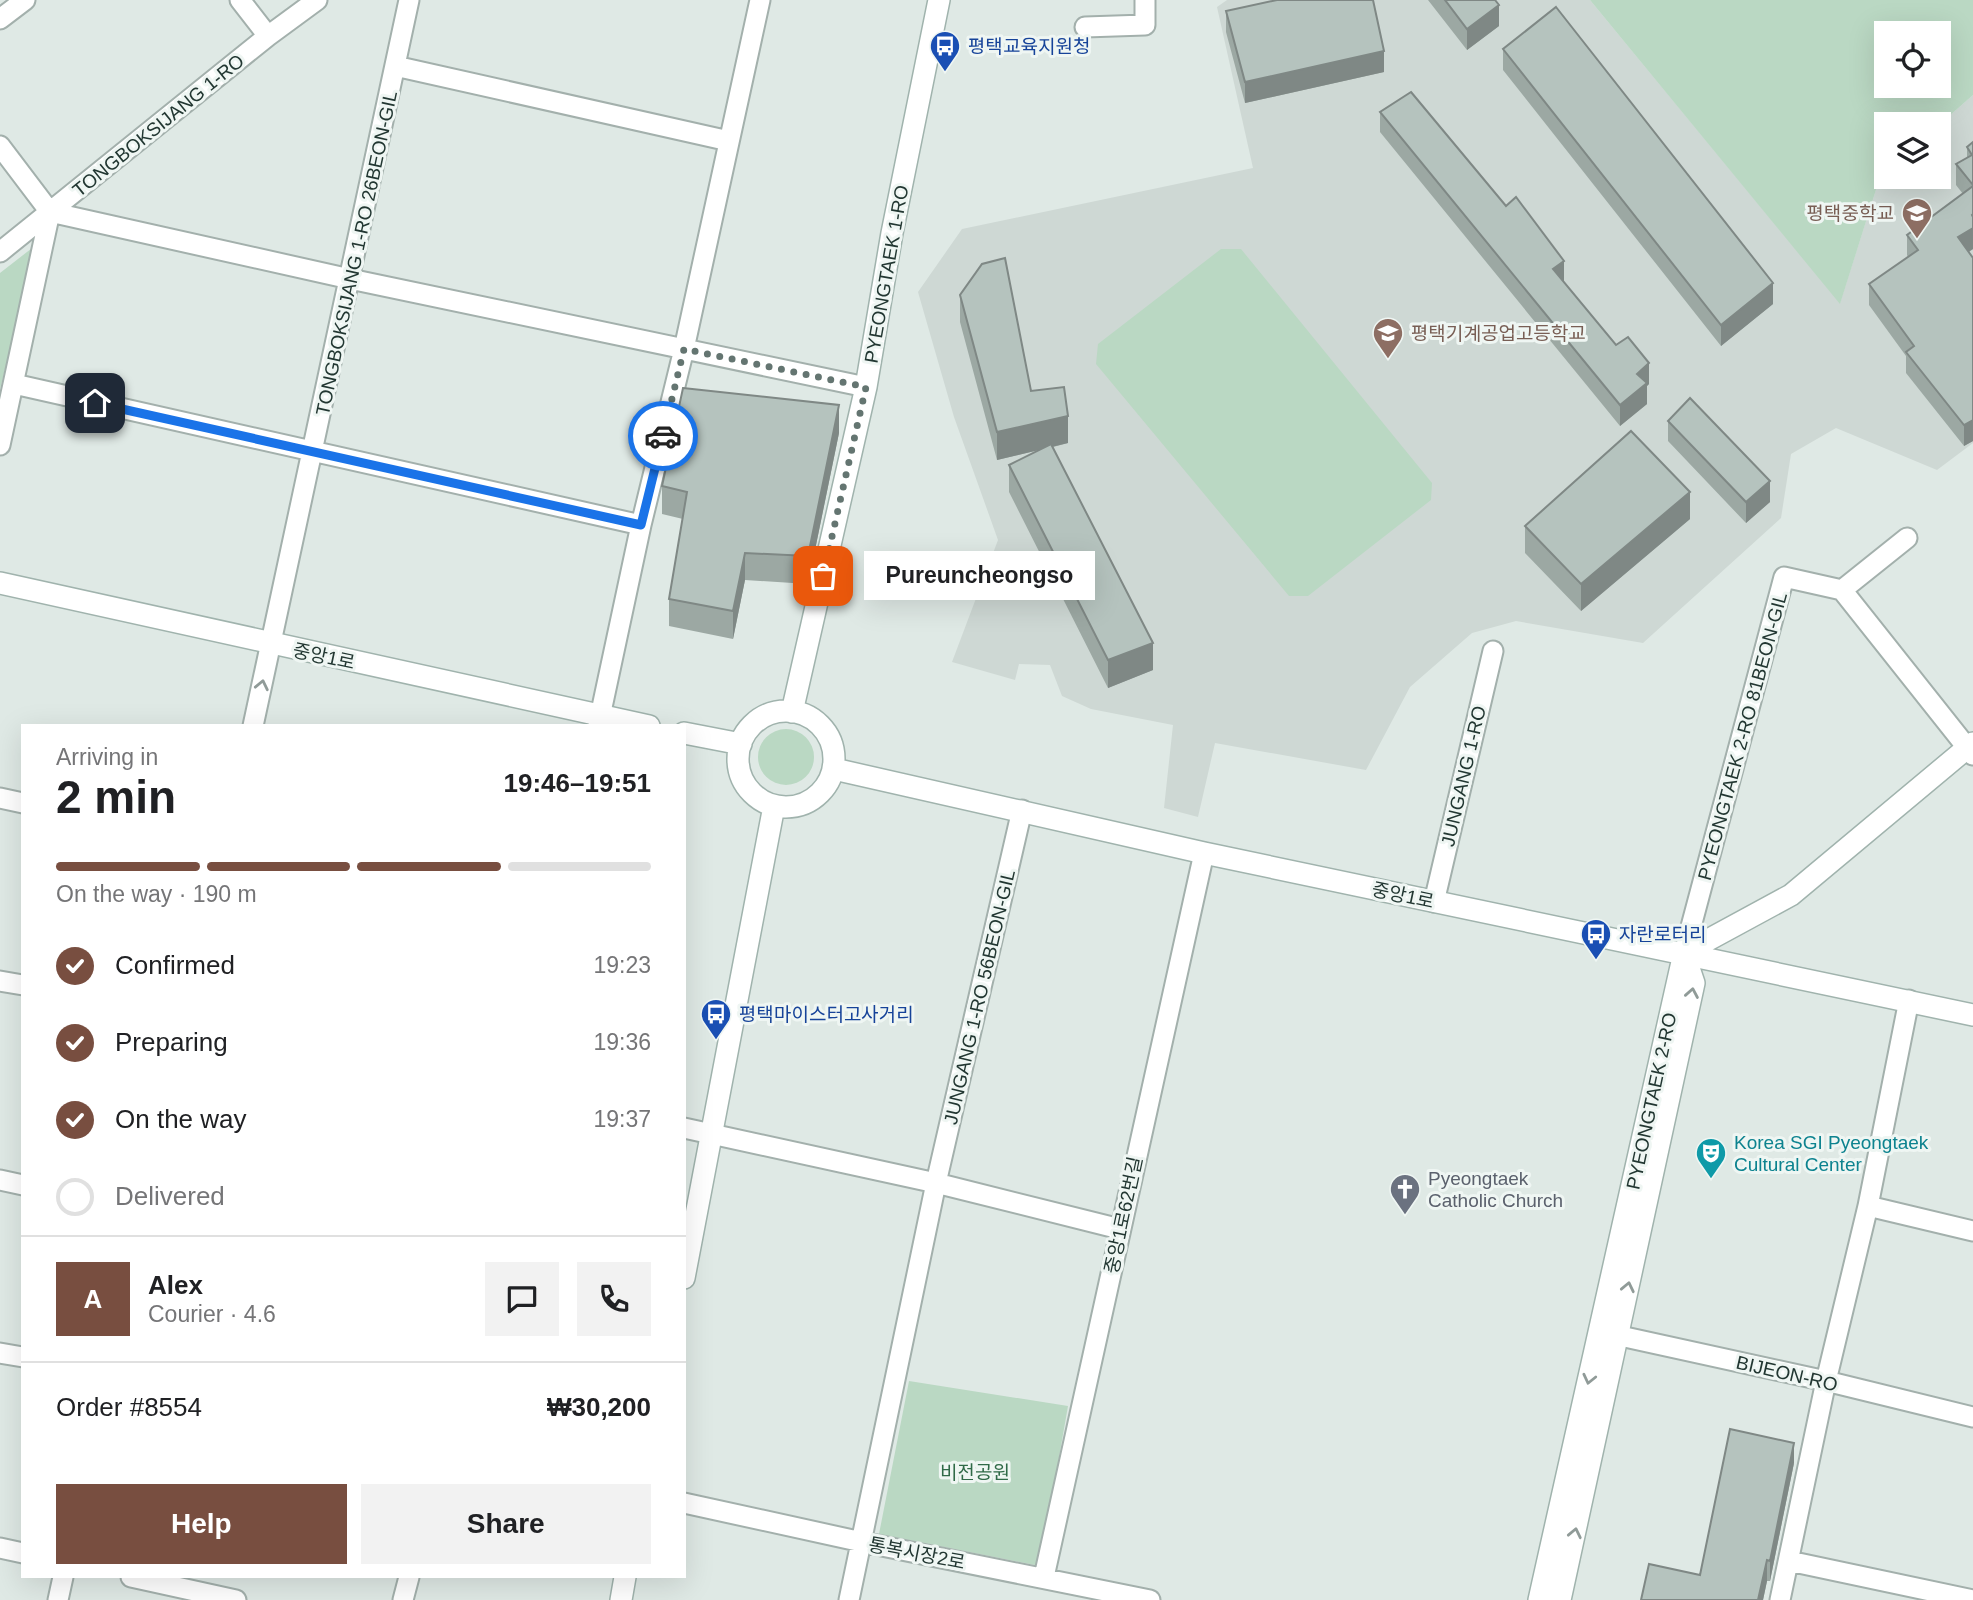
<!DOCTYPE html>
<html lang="en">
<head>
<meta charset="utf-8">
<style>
	body { margin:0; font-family:Helvetica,"Noto Sans KR",sans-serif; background:#f2f2f2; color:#202124; height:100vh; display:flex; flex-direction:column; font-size:26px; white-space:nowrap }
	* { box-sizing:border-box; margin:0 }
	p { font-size:23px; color:#757577 }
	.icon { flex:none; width:38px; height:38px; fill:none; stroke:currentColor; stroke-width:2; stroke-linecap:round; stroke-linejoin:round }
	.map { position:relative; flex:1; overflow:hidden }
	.panel { position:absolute; left:21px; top:724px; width:665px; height:854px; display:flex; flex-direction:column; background:#fff; border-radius:0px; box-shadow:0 7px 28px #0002 }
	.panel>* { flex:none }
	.fabs { position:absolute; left:1874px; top:21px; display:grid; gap:14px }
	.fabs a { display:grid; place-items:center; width:77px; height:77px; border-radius:0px; background:#fff; box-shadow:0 7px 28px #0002; font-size:35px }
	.pin { position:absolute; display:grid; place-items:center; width:60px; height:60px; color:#fff; margin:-30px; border-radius:14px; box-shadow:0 4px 10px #0006 }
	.courier { position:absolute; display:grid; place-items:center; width:70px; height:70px; margin:-35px; border:5px solid #1a73e8; border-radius:50%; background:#fff; color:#222; box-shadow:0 2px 9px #0007 }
	.bubble { position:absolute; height:49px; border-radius:0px; background:#fff; box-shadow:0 7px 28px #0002; font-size:23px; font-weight:600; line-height:49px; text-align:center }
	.headline em { font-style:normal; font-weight:600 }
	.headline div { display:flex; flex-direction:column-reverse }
	.headline { display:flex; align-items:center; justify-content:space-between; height:119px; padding:0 35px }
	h1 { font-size:46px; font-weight:600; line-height:52px }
	.bar { display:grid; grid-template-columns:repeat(4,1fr); gap:10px 7px; align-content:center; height:84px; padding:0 35px }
	.bar i { height:9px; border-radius:5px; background:#e0e0e0 }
	.bar .on { background:#784e40 }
	.bar p { grid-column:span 4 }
	.line { display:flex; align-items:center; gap:18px; padding:0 35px; border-top:2px solid #e0e0e0 }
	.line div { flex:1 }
	.round { display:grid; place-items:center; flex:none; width:74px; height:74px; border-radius:0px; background:#f2f2f2 }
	ol { padding:0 35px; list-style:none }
	li { display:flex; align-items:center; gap:21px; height:77px }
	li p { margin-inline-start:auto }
	li .icon { padding:7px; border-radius:50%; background:#784e40; color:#fff; stroke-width:4 }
	li:last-child { color:#757577 }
	li i { width:38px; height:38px; border:4px solid #e0e0e0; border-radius:50% }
	.action { display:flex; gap:14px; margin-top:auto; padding:14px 35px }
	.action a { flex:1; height:80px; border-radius:0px; background:#784e40; color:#fff; font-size:28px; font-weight:600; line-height:80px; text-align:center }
	.action a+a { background:#f2f2f2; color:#202124 }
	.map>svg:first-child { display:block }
</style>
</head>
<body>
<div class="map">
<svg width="1973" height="1600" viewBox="0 0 1973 1600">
	<rect width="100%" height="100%" fill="#dfe9e5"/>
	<path fill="#ced8d4" d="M1227,0H1590L1840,303L1880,177L1886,171V177H1939V125L1973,95V443L1937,470L1836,428L1791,454L1781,518L1643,643L1516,621L1472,633L1410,687L1366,770L1215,743L1198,817L1164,808L1173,725L1091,709L1062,696L1050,665L1019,664L1015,680L952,662L998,540L954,417L918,292L962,229L1253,168L1217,7Z"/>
	<path fill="#bad8c3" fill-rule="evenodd" d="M1590,0H1973V95L1939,125L1886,124V171L1880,177L1840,304ZM1939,33V86H1886V33Z
		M36,245L0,389V273Z
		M1221,249H1241L1432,483L1431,500L1308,596H1289L1096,364L1098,344Z
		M758 757a28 28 0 1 1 56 0a28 28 0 1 1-56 0Z
		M909,1381L1068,1406L1040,1566L879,1534Z"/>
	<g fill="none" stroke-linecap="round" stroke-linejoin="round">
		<g stroke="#a3b0ac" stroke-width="23">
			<path id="street" d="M240,0L268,36
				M0,19L25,0
				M1085,27L1145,25V0
				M395,66L729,141
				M0,146L50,212L0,445
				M50,212L350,279L866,387
				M0,252L268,36L317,0
				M14,384L641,525
				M1842,590L1907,538
				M253,726L409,0
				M598,726L641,525L684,349L760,0
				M0,798L23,803
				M1434,902L1493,651
				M1684,953L1784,577L1842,590L1973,755
				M0,981L23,985
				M684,1128L936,1183L1120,1229
				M0,1180L23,1185
				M1868,1206L1973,1231
				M1602,1332L1826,1381L1973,1417
				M0,1353L23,1357
				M684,1503L862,1542L1150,1600
				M0,1548L23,1553
				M1789,1561L1973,1600
				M131,1577L236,1600
				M1044,1577L1204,853
				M58,1600L63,1577
				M403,1600L409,1577
				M849,1600L936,1183L1022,810
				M1780,1600L1826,1381L1868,1206L1909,1000"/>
		</g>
		<g stroke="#a0b3ad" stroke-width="24">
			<path id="secondary" d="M0,583L649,726
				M738 759a48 48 0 1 1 96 0a48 48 0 1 1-96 0Z
				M792,712L866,387L892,233L939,0
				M684,733L741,744
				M834,769L1204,853L1973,1015
				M684,1278L774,806
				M621,1600L625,1577
				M1539,1600L1684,953L1791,895L1973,743
				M1560,1600L1694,983L1684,953"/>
		</g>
		<use href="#street" stroke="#fff" stroke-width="19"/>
		<use href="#secondary" stroke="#fff" stroke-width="21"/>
	</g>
	<path fill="#9ca8a3" d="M1428,0H1495L1499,26L1467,50Z
		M1226,11L1384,72L1245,103L1226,32Z
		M1503,49L1773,304L1721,346L1503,70Z
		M1380,112L1506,206L1564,282L1649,384L1647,386V404L1620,426L1380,132Z
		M1973,142V249L1969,252L1973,258V441L1964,446L1906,373V356L1869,305V284L1908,257L1907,255V235L1963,194L1956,185V164L1967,158V147Z
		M960,295L1068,443L1053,447L1153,670L1108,688L1009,492V465L1039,450L997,460L960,322Z
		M1668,421L1770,502L1746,523L1668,441Z
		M839,433L808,584L745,580L733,639L669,626V599L683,519L662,514V486Z
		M1690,519L1581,611L1525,553V526Z
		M1794,1463L1770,1581H1767L1763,1600H1641L1700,1575Z"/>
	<path fill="#7f8885" d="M1499,5V26L1467,50V29Z
		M1384,51V72L1245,103V82Z
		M1973,214V249L1958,258V237Z
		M1564,261V282L1553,269Z
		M1773,283V304L1721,346V325Z
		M1649,363V384L1647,386V404L1620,426V405L1637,374Z
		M839,405V433L808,584V556Z
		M1068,416V443L997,460V432Z
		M1973,420V441L1964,446V425Z
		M1770,481V502L1746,523V502Z
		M1690,492V519L1581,611V584Z
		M745,553V580L733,639V611Z
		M1153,643V670L1108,688V660Z
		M1794,1443V1463L1770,1581V1561Z
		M1767,1560V1581L1763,1600H1758Z"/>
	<path fill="#b5c3be" stroke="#7f8885" stroke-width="2" d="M1277,0H1373L1384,51L1245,82L1226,11Z
		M1445,0H1495L1499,5L1467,29Z
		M1556,7L1773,283L1721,325L1503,49Z
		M1411,92L1506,206L1516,197L1564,261L1553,269L1616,345L1628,337L1649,363L1637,374L1647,383L1620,405L1380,112Z
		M1973,142V185L1956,164L1972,155L1967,147Z
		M1973,186V214L1972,215L1973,217V228L1958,237L1973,258V420L1964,425L1906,352L1914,346L1869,284L1918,250L1907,235Z
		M1005,258L1031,391L1064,387L1068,416L997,432L960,295L982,264Z
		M683,388L839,405L808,556L745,553L733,611L669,599L687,492L662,486Z
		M1690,398L1770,481L1746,502L1668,421Z
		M1631,431L1690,492L1581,584L1525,526Z
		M1051,444L1153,643L1108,660L1009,465Z
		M1730,1429L1794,1443L1770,1561L1767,1560L1758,1600H1641L1649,1564L1700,1575Z"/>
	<defs><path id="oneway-chevron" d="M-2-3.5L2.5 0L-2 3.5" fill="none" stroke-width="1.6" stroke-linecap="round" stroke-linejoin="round" transform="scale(1.75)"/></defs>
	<g stroke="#909b98">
		<use href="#oneway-chevron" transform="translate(262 685) rotate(-78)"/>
		<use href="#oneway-chevron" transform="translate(1692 993) rotate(-80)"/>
		<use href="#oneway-chevron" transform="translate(1628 1287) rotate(-78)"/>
		<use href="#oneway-chevron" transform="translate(1589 1379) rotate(103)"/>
		<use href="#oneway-chevron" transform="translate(1575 1533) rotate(-78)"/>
	</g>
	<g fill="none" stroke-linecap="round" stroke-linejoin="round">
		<path stroke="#647571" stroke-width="7" stroke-dasharray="0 12.6" d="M663,436L684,349L866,387L823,576"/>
		<path stroke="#1a73e8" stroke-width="9" d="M95,403L641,525L663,436"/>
	</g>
	<defs>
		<g id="bus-pin" transform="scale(1.575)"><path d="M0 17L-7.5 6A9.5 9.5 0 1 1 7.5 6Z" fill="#1a4fb4" stroke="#eff6f3"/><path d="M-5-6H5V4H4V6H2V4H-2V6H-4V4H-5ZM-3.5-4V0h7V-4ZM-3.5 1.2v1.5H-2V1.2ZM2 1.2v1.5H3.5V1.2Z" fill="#fff"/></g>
		<g id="school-pin" transform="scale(1.575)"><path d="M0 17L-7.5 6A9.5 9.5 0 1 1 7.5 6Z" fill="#8d6e63" stroke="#eff6f3"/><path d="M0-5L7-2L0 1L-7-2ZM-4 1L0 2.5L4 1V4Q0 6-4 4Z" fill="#fff"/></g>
		<g id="theatre-pin" transform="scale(1.575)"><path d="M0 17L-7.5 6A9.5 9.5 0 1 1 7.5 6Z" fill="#0f9aa8" stroke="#eff6f3"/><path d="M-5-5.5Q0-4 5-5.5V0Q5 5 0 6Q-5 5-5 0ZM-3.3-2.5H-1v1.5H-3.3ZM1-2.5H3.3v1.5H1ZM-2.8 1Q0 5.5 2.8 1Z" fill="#fff"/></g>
		<g id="church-pin" transform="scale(1.575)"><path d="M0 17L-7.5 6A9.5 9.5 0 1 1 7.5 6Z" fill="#6b7280" stroke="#eff6f3"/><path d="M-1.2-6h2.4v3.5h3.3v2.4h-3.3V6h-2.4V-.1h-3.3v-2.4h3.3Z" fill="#fff"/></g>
	</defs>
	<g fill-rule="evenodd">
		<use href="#bus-pin" x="945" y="46"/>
		<use href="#school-pin" x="1917" y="213"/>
		<use href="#school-pin" x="1388" y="333"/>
		<use href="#bus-pin" x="1596" y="934"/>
		<use href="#bus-pin" x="716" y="1014"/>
		<use href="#theatre-pin" x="1711" y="1153"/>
		<use href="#church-pin" x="1405" y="1189"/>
	</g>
	<g text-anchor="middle" stroke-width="6" stroke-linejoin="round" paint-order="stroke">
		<g font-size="19" fill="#164399" stroke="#eff6f3" text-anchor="start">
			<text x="968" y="53">평택교육지원청</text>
			<text x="1619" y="941">자란로터리</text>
			<text x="739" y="1021">평택마이스터고사거리</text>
		</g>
		<g font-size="19" fill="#223732" stroke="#eff6f3">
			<text transform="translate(158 125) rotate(-39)" y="7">TONGBOKSIJANG 1-RO</text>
			<text transform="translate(356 253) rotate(-78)" y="7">TONGBOKSIJANG 1-RO 26BEON-GIL</text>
			<text transform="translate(886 274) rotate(-80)" y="7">PYEONGTAEK 1-RO</text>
			<text transform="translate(324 656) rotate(12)" y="7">중앙1로</text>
			<text transform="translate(1742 736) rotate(-75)" y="7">PYEONGTAEK 2-RO 81BEON-GIL</text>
			<text transform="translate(1463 776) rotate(-77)" y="7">JUNGANG 1-RO</text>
			<text transform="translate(1403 895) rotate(12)" y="7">중앙1로</text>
			<text transform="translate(979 997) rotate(-77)" y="7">JUNGANG 1-RO 56BEON-GIL</text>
			<text transform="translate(1651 1101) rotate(-78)" y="7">PYEONGTAEK 2-RO</text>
			<text transform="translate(1123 1215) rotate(-78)" y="7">중앙1로62번길</text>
			<text transform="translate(1787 1373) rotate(13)" y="7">BIJEON-RO</text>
			<text transform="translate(917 1553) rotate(11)" y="7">통복시장2로</text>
		</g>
		<g font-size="19" fill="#785e54" stroke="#eff6f3" text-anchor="end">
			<text x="1894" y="220">평택중학교</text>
			<text x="1411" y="340" text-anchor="start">평택기계공업고등학교</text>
		</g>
		<g font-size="19" fill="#0d838f" stroke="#eff6f3" text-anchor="start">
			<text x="1734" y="1149">Korea SGI Pyeongtaek<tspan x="1734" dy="22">Cultural Center</tspan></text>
		</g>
		<g font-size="19" fill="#5b616d" stroke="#eff6f3" text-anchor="start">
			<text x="1428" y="1185">Pyeongtaek<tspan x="1428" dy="22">Catholic Church</tspan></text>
		</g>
		<g font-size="19" fill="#306a48" stroke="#eff6f3">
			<text x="975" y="1479">비전공원</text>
		</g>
	</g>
</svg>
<div class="fabs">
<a><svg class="icon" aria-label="locate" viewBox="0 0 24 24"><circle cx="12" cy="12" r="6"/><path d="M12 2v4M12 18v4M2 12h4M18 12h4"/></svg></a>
<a><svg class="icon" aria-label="layers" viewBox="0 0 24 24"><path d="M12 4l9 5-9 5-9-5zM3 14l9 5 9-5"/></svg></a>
</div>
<div class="pin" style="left:823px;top:576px;background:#ea580c"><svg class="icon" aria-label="bag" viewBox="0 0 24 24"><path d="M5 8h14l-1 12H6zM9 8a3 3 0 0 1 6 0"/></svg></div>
<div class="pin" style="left:95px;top:403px;background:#1f2937"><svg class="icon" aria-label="home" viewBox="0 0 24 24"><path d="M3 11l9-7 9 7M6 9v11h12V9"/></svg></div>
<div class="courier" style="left:663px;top:436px"><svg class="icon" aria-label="car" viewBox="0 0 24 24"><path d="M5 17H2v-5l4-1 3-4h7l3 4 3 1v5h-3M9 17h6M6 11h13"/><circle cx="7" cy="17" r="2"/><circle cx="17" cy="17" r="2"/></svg></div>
<div class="bubble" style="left:864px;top:551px;width:231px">Pureuncheongso</div>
<section class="panel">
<div class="headline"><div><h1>2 min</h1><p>Arriving in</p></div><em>19:46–19:51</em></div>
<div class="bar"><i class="on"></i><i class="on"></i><i class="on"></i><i></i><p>On the way · 190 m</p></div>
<ol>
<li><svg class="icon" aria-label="check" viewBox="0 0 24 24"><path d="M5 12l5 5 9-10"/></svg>Confirmed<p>19:23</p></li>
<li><svg class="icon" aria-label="check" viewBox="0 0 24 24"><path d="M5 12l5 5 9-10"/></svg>Preparing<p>19:36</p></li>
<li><svg class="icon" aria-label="check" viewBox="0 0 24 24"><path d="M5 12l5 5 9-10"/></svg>On the way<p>19:37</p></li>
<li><i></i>Delivered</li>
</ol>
<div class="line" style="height:126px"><b class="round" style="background:#784e40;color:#fff">A</b><div><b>Alex</b><p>Courier · 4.6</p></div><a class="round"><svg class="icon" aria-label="chat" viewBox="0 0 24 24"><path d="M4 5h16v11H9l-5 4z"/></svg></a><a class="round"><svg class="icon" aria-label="phone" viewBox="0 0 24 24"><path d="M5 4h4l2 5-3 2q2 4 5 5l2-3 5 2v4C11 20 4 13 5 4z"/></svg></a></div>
<div class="line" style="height:91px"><div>Order #8554</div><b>₩30,200</b></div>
<div class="action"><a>Help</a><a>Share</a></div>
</section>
</div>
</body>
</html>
